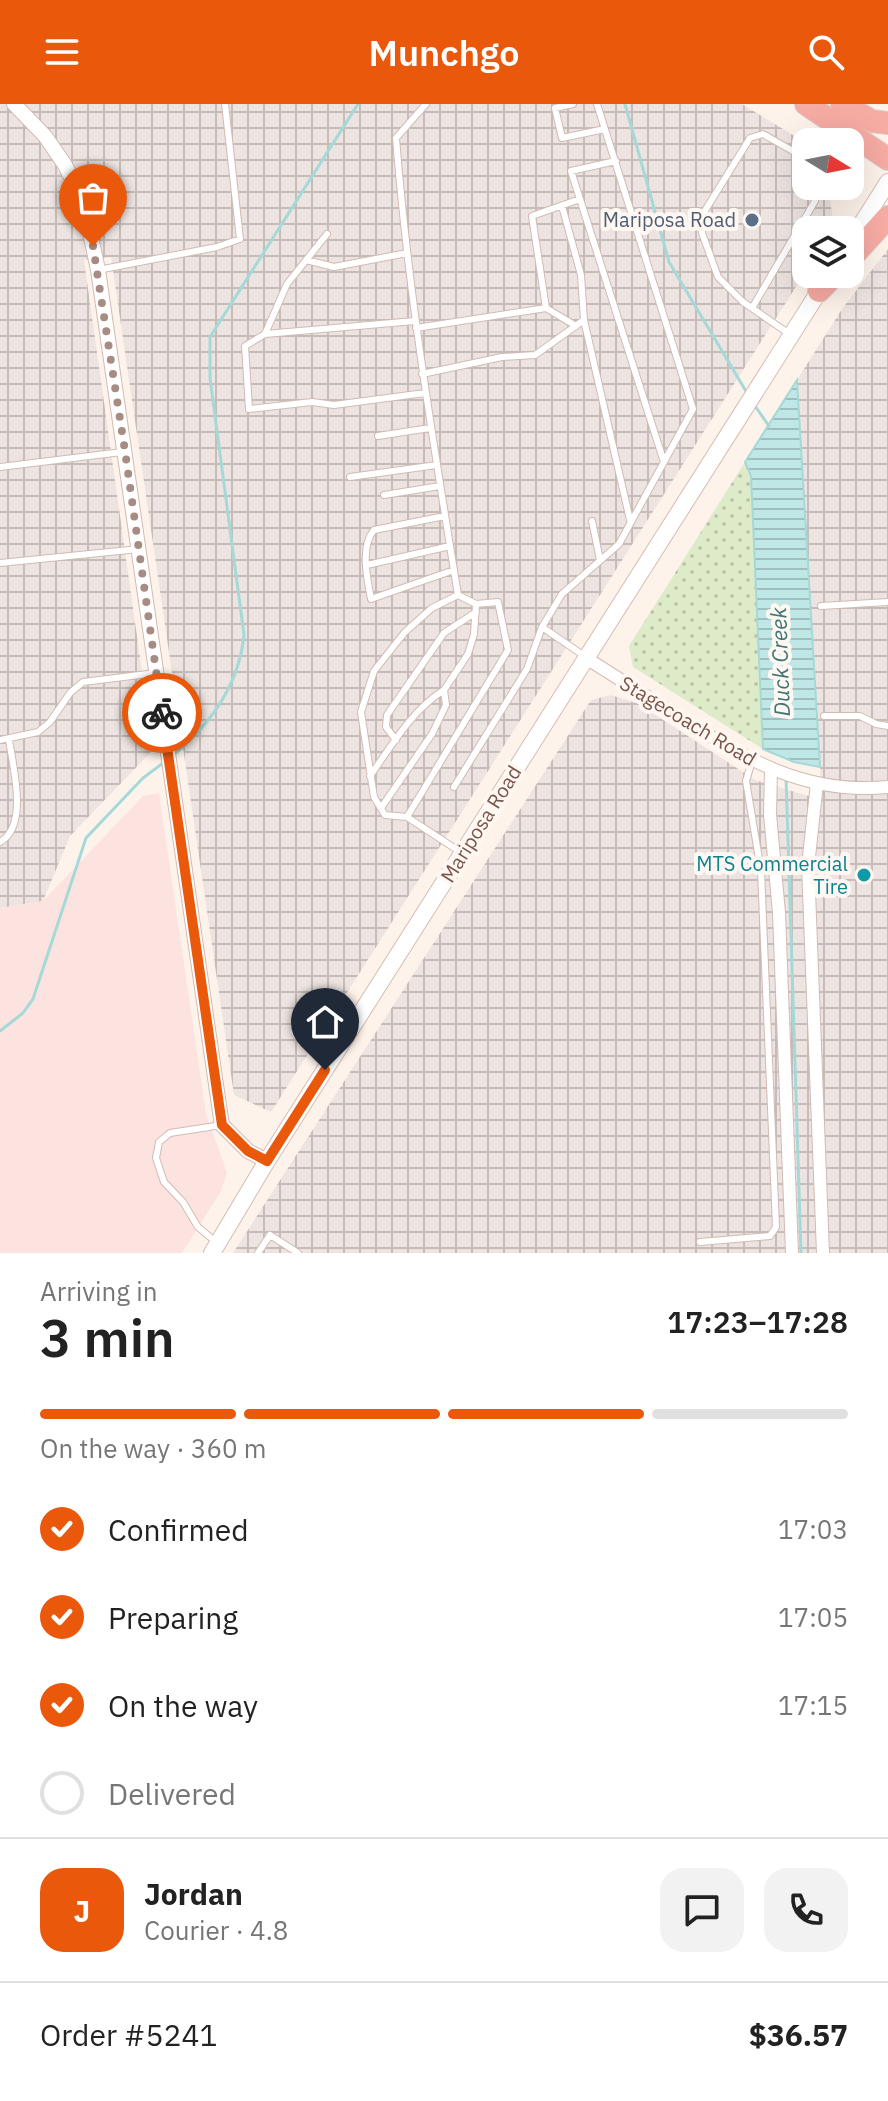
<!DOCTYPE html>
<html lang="en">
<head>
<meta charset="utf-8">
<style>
	body { margin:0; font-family:"IBM Plex Sans",sans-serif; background:#f2f2f2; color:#222; height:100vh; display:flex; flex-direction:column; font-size:30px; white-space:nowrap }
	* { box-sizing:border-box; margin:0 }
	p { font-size:26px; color:#767676 }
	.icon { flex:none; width:44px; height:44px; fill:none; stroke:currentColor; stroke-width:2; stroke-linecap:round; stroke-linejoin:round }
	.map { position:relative; height:1149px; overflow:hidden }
	.drawer { display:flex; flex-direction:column; background:#fff; flex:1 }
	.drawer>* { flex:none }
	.needle { width:52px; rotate:100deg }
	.controls { position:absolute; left:792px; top:24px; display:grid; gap:16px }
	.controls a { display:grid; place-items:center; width:72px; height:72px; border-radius:16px; background:#fff; box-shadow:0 8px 32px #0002; font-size:40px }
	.pin { position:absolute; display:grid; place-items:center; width:68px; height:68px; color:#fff; margin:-82px -34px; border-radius:50% 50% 50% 0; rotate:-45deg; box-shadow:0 0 8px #0007 }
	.pin .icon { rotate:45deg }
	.courier { position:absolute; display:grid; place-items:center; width:80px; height:80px; margin:-40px; border:6px solid #ea580c; border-radius:50%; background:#fff; color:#222; box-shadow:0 2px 10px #0007 }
	.head em { font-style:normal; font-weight:600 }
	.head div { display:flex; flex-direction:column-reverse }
	.head { display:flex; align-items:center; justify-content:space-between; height:136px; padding:0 40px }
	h1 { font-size:52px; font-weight:600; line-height:60px }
	.bar { display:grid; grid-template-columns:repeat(4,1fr); gap:12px 8px; align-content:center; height:96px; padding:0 40px }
	.bar i { height:10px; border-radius:6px; background:#e0e0e0 }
	.bar .active { background:#ea580c }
	.bar p { grid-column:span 4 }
	.line { display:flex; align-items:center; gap:20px; padding:0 40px; border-top:2px solid #e0e0e0 }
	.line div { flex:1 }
	.round { display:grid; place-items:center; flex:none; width:84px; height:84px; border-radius:24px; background:#f2f2f2 }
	ol { padding:0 40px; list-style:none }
	li { display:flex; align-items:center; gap:24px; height:88px }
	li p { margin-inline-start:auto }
	li .icon { padding:8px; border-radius:50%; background:#ea580c; color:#fff; stroke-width:4 }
	li:last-child { color:#767676 }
	li i { width:44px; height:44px; border:4px solid #e0e0e0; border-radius:50% }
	header { display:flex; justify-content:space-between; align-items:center; height:104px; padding:0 40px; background:#ea580c; color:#fff; font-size:36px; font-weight:600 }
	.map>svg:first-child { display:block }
</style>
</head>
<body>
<header><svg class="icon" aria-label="menu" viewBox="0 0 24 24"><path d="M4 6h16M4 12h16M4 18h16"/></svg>Munchgo<svg class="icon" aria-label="search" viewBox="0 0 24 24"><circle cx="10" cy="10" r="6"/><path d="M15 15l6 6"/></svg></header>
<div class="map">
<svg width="888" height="1149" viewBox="0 0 888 1149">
	<defs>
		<pattern id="industrial-grid" width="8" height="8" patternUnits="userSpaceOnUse" patternTransform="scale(2)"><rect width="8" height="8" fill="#ede4e1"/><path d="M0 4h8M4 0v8" fill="none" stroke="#c5bcb9"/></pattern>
		<pattern id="grass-dots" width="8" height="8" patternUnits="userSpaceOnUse" patternTransform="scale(2)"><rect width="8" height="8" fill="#ddebc9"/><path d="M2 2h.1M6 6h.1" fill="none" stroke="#b8c1a5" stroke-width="1.8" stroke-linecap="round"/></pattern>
		<pattern id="water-rules" width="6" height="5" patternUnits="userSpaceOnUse" patternTransform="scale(2)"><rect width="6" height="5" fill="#bfe7e6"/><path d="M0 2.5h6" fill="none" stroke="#a0bebd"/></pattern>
	</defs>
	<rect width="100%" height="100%" fill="#fdf3eb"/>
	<path fill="#fde3e0" d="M159,689L206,1010L227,1069L221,1087L182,1149H0V804L43,797L143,692Z"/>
	<path fill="url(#industrial-grid)" d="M0,0H742L806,39V82H828L834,122L832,126H806V167L271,1008L234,991L111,153L84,156L153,646L70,732L43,797L0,804Z
		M888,145V1149H233L591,596L611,591L639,600L755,676L822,696L797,276L842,205Z"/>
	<path fill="url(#grass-dots)" d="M745,358L751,372L763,645L633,563L629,542Z"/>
	<path fill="url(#water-rules)" stroke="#a5d9d8" stroke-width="2" d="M797,276L820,663L794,658L763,645L751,372L745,358Z"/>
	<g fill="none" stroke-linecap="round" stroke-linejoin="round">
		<path stroke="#a5d9d8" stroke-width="3" d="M625,0L669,158L747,289
			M755,302L769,322
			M172,652C210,621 239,581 244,531L210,274V233L358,0
			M786,673L801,1149
			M0,927L23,909L33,895L86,734L143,674L163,659"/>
		<g stroke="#d2bbb3" stroke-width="8">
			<path id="service" d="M426,0L396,34C408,187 433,338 458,491L476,500L498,498L508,546L407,713L462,749
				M573,0L555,4L562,34L605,25
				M616,57L571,67L663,355
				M562,102L581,171L584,216
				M327,130L287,180L265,230L245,242L249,305L312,298L334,301L425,289
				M306,156L334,163L407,149
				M98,166L217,143L240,135L225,0
				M546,204L576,222
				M752,204L815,97L813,82
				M416,224L546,204L532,112L580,95
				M265,230L415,217
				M791,231L743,198L718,173L702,129L701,113L750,34L763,30L800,51L806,65
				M422,270L502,253L535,251L584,216L630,416
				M378,332L430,324
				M0,363L122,348
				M350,373L437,361
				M384,391L440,382
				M445,412L374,426C360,442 367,475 371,495L454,466
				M592,417L600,456
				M0,459L139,445
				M367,461L450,442
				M821,502L888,498
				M586,553L542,523L562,490L619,440L693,305L597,0
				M824,612H860L876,620L888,622
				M0,636L38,628L50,618L70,589L83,578L156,569
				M396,636L386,623L387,611L444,529L476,508
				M370,672C392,641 412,606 444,586
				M454,683L527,565L542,523
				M381,704L432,630L446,601L444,586L468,550L474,530L476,500
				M407,713L385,711L374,693L361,608L374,567L405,528L432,504L458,491
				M0,738C29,722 13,663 9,636
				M216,1138L198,1123L183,1098L164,1078L156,1054L159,1038L170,1029L222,1021
				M700,1138L770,1132L776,1123L761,767L746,677L752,657
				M258,1149L270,1131L298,1149"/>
		</g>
		<g stroke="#d2bbb3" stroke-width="14">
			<path id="minor" d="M586,554C618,574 649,594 681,614C747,656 806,691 888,683
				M771,666L770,710L779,809L792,1149
				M817,679L808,762L823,1149"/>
		</g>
		<g stroke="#d2bbb3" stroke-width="16">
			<path id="tertiary" d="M14,0L45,32L65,61L79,89L88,119L98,166L221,1015L222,1021L248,1047L267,1057"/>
		</g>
		<g stroke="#d7bcb3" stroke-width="18">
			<path id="secondary" d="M850,138L888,78
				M212,1149L267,1057L825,178"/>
		</g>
		<g stroke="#d9cfcd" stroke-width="24">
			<path id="motorway" d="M806,0L888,55
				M842,0L872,17L888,19
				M850,155L888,113
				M819,187L835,170"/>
		</g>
		<use href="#service" stroke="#fff" stroke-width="6"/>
		<use href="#minor" stroke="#fff" stroke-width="12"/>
		<use href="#tertiary" stroke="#fff" stroke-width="14"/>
		<use href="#secondary" stroke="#fff" stroke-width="16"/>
		<use href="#motorway" stroke="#f6aba3" stroke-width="22"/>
	</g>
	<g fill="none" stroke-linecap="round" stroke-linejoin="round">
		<path stroke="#a78c84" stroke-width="8" stroke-dasharray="0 14.4" d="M93,142L125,347L162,609"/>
		<path stroke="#ea580c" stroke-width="10" d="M162,609L222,1021L248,1047L267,1057L325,966"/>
	</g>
	<circle fill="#5c6f8a" stroke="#fff8f2" stroke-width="3" cx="752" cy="116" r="8"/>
	<circle fill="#0f9aa8" stroke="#fff8f2" stroke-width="3" cx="864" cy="771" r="8"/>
	<g text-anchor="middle" stroke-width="8" stroke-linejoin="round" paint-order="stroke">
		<g font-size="20" fill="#4e5e75" stroke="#fff8f2" text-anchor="end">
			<text x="736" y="123">Mariposa Road</text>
		</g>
		<g font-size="20" fill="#79554d" stroke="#fff8f2">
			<text transform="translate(688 617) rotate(31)" y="7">Stagecoach Road</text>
			<text transform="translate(481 720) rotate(-58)" y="7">Mariposa Road</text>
		</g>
		<g font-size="20" fill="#0d838f" stroke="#fff8f2" text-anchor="end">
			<text x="848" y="767">MTS Commercial<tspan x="848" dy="23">Tire</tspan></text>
		</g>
		<g font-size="22" font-style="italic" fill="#3d7675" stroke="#fff8f2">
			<text transform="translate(780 558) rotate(-92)" y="8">Duck Creek</text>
		</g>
	</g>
</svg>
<div class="controls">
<a><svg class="needle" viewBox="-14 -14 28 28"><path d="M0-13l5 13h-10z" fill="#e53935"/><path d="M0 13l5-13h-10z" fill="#767676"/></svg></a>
<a><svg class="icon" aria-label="layers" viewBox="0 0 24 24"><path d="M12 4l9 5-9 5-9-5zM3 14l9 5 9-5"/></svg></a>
</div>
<div class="pin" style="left:93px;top:142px;background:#ea580c"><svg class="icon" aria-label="bag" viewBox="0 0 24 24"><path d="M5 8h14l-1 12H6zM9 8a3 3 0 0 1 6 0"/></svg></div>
<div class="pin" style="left:325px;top:966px;background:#1f2937"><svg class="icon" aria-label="home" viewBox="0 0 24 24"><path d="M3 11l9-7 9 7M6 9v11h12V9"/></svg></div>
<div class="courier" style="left:162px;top:609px"><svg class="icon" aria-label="bike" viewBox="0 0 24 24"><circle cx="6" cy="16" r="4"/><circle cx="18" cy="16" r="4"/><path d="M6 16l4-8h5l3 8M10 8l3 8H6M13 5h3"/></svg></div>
</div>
<section class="drawer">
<div class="head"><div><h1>3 min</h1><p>Arriving in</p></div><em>17:23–17:28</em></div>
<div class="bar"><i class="active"></i><i class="active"></i><i class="active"></i><i></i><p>On the way · 360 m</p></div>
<ol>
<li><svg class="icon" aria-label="check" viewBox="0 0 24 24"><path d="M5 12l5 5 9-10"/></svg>Confirmed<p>17:03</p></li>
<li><svg class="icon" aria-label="check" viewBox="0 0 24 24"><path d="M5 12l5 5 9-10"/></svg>Preparing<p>17:05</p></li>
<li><svg class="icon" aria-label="check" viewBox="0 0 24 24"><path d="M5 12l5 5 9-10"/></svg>On the way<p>17:15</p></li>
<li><i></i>Delivered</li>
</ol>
<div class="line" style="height:144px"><b class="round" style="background:#ea580c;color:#fff">J</b><div><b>Jordan</b><p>Courier · 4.8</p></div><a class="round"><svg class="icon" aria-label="chat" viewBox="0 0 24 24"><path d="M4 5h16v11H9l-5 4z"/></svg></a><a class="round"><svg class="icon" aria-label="phone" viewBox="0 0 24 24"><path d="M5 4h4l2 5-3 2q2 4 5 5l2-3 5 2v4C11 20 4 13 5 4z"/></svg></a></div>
<div class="line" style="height:104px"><div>Order #5241</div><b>$36.57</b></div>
</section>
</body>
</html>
